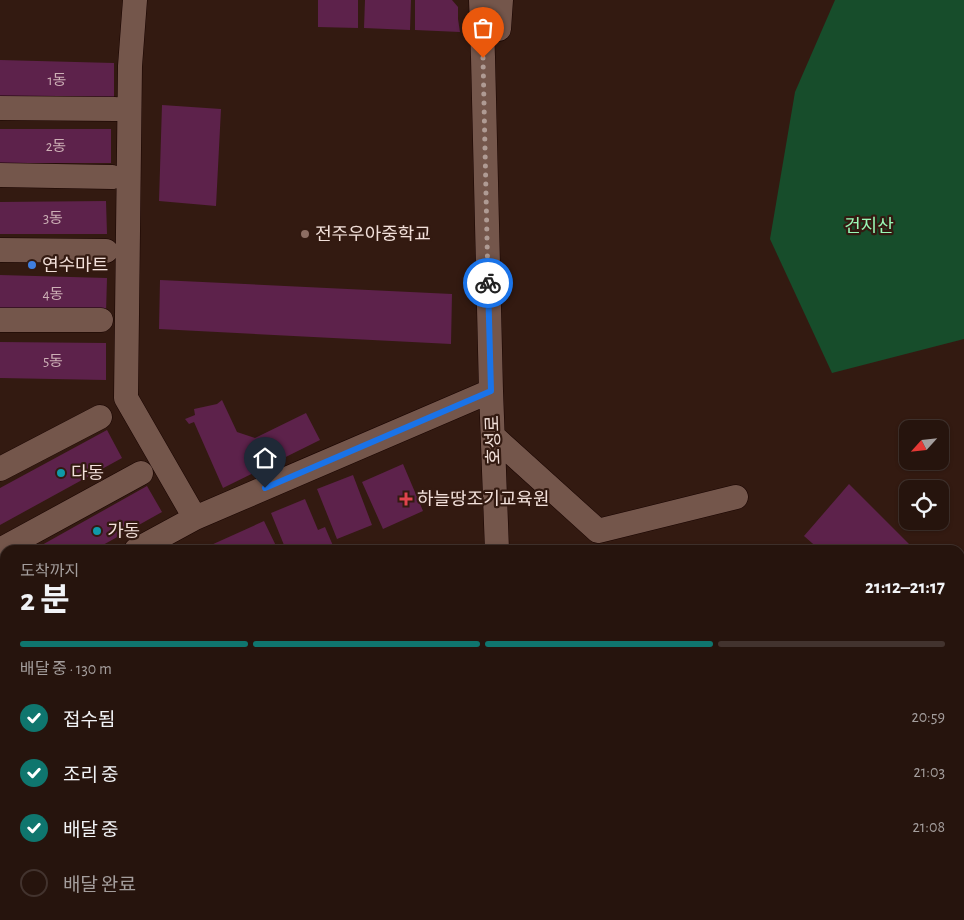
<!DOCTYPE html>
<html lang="ko">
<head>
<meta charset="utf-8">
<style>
	body { margin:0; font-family:"Alegreya Sans","Noto Sans KR",sans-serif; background:#2e1d16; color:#f1f3f6; height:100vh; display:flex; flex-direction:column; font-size:19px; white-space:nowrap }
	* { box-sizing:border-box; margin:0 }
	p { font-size:16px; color:#a49e9d }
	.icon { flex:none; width:28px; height:28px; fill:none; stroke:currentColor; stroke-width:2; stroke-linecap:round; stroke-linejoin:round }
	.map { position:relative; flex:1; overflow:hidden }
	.drawer { position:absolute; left:0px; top:545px; width:965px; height:375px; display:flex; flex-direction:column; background:#26140d; border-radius:15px 15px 0 0; box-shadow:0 1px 4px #0004,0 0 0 1px #42332e }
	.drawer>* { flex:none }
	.needle { width:32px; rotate:243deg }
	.controls { position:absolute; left:899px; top:420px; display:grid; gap:10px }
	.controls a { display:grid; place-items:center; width:50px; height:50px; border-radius:10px; background:#26140d; box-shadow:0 1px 4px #0004,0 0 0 1px #42332e; font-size:25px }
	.pin { position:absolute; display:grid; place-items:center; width:42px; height:42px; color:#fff; margin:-51px -21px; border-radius:50% 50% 50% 0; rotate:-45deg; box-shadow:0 0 5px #0007 }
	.pin .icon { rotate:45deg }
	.courier { position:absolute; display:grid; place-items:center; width:50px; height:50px; margin:-25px; border:4px solid #1a73e8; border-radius:50%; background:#fff; color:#222; box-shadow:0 1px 6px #0007 }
	.overview em { font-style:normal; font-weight:700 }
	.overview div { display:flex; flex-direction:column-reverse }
	.overview { display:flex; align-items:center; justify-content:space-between; height:85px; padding:0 20px }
	h1 { font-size:32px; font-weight:700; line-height:38px }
	.bar { display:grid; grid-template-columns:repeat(4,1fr); gap:8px 5px; align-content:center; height:60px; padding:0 20px }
	.bar i { height:6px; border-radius:4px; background:#42332e }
	.bar .current { background:#0f766e }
	.bar p { grid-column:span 4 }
	ol { padding:0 20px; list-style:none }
	li { display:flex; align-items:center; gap:15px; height:55px }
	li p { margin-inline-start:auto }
	li .icon { padding:5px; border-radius:50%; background:#0f766e; color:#fff; stroke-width:4 }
	li:last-child { color:#a49e9d }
	li i { width:28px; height:28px; border:2px solid #42332e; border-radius:50% }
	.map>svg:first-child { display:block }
</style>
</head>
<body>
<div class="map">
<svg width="964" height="920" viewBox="0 0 964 920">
	<rect width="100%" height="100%" fill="#331a11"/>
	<path fill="#174d2b" d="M835,0H964V339L832,373L770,239L795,92Z"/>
	<path fill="#5d224b" d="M318,0H358V28L318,27Z
		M365,0H411L410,30L364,28Z
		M415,0H452L458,7V19L460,32L415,30Z
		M0,60L114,63V99L0,96Z
		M162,105L221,109L216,206L159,201Z
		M0,129H111V163H0Z
		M106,201L107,234H0V202Z
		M0,275L107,278L106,313L0,309Z
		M160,280L452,294L451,344L159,329Z
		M0,342L106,343V380L0,378Z
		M222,400L237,432L255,438L306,413L320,440L223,488L194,422L189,424L185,419L195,415L194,409L217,404Z
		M107,430L122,458L0,525V488Z
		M403,464L423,511L383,529L362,482Z
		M353,475L372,525L337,539L317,489Z
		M849,484L915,550H820L804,536Z
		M147,486L162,512L94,550H33Z
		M305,499L318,530L325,527L334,548L328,550H286L271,513Z
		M264,521L278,550H200Z
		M5,565V600L0,602V568Z
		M960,595L964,599V643L960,647Z
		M964,751V797L960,801V756Z
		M964,824V844L960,841V828Z
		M24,915H75L80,920H30Z
		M238,915H242L248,920H233Z"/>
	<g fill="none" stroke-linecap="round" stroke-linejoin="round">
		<g stroke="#190400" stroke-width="25">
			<path id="minor" d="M135,0L130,66L126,398L195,518
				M481,0L483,57L491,391L497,550
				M482,30L499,29L501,0
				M0,108L115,109
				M0,175L112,177
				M0,250L106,251
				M0,320H101
				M493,436L598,531L736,497
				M0,469L100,417
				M0,550L141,473
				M136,550L195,518L491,391
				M0,622L5,619
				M325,920L329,915"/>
		</g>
		<path stroke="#7b645c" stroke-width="3" stroke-dasharray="2.5 2.5" stroke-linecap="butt" d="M616,915L617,920"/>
		<use href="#minor" stroke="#74564b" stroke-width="24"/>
	</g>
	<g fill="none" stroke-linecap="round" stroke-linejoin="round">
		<path stroke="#af9b94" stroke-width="5" stroke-dasharray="0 9" d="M483,58L488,283"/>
		<path stroke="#1a73e8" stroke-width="6" d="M265,488L491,391L488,283"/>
	</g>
	<circle fill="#8d6e63" stroke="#331a11" stroke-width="2" cx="305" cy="234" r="5"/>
	<circle fill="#3f7fe0" stroke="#331a11" stroke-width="2" cx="32" cy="265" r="5"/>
	<g fill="#0f9aa8" stroke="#331a11" stroke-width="2">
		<circle cx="61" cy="473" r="5"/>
		<circle cx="97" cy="531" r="5"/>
	</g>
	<path fill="#e0444e" stroke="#331a11" stroke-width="2" d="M403.5 491.5h5v5h5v5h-5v5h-5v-5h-5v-5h5z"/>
	<g text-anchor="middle" stroke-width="4.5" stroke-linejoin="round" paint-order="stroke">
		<g font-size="15" fill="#cdb0b6">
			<text x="57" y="85">1동</text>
			<text x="56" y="151">2동</text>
			<text x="53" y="223">3동</text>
			<text x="53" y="299">4동</text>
			<text x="53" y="366">5동</text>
		</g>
		<g font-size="18" fill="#99f9b6" stroke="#331a11">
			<text x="869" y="232">건지산</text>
		</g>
		<g font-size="18" fill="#f2e0da" stroke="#331a11" text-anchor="start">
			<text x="315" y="240">전주우아중학교</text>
			<text x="42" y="271">연수마트</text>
			<text x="71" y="479">다동</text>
			<text x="417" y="505">하늘땅조기교육원</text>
			<text x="107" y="537">가동</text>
		</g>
		<g font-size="18" fill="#f2e0da" stroke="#331a11">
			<text transform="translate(493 440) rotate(-92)" y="6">호성로</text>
		</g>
	</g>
</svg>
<div class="controls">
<a><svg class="needle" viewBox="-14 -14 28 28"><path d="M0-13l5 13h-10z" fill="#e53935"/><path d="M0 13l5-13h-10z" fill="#a49e9d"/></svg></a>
<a><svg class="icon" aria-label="locate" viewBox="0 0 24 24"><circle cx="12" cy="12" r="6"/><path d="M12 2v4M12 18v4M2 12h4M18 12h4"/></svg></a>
</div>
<div class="pin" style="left:483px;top:58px;background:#ea580c"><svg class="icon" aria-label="bag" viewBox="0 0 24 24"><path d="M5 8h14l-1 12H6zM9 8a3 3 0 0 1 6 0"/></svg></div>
<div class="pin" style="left:265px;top:488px;background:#1f2937"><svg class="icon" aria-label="home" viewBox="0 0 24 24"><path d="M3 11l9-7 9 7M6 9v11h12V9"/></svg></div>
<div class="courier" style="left:488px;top:283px"><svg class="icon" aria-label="bike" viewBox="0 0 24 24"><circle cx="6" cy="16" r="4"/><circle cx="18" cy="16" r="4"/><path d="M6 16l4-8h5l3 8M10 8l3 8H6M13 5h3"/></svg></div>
<section class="drawer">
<div class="overview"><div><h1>2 분</h1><p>도착까지</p></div><em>21:12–21:17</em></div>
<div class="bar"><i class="current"></i><i class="current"></i><i class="current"></i><i></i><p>배달 중 · 130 m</p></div>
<ol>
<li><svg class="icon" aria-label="check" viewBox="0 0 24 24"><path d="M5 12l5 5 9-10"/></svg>접수됨<p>20:59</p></li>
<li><svg class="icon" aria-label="check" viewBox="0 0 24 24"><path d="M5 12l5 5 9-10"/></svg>조리 중<p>21:03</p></li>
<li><svg class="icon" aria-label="check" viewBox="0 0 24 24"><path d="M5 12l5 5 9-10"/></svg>배달 중<p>21:08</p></li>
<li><i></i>배달 완료</li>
</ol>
</section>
</div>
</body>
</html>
